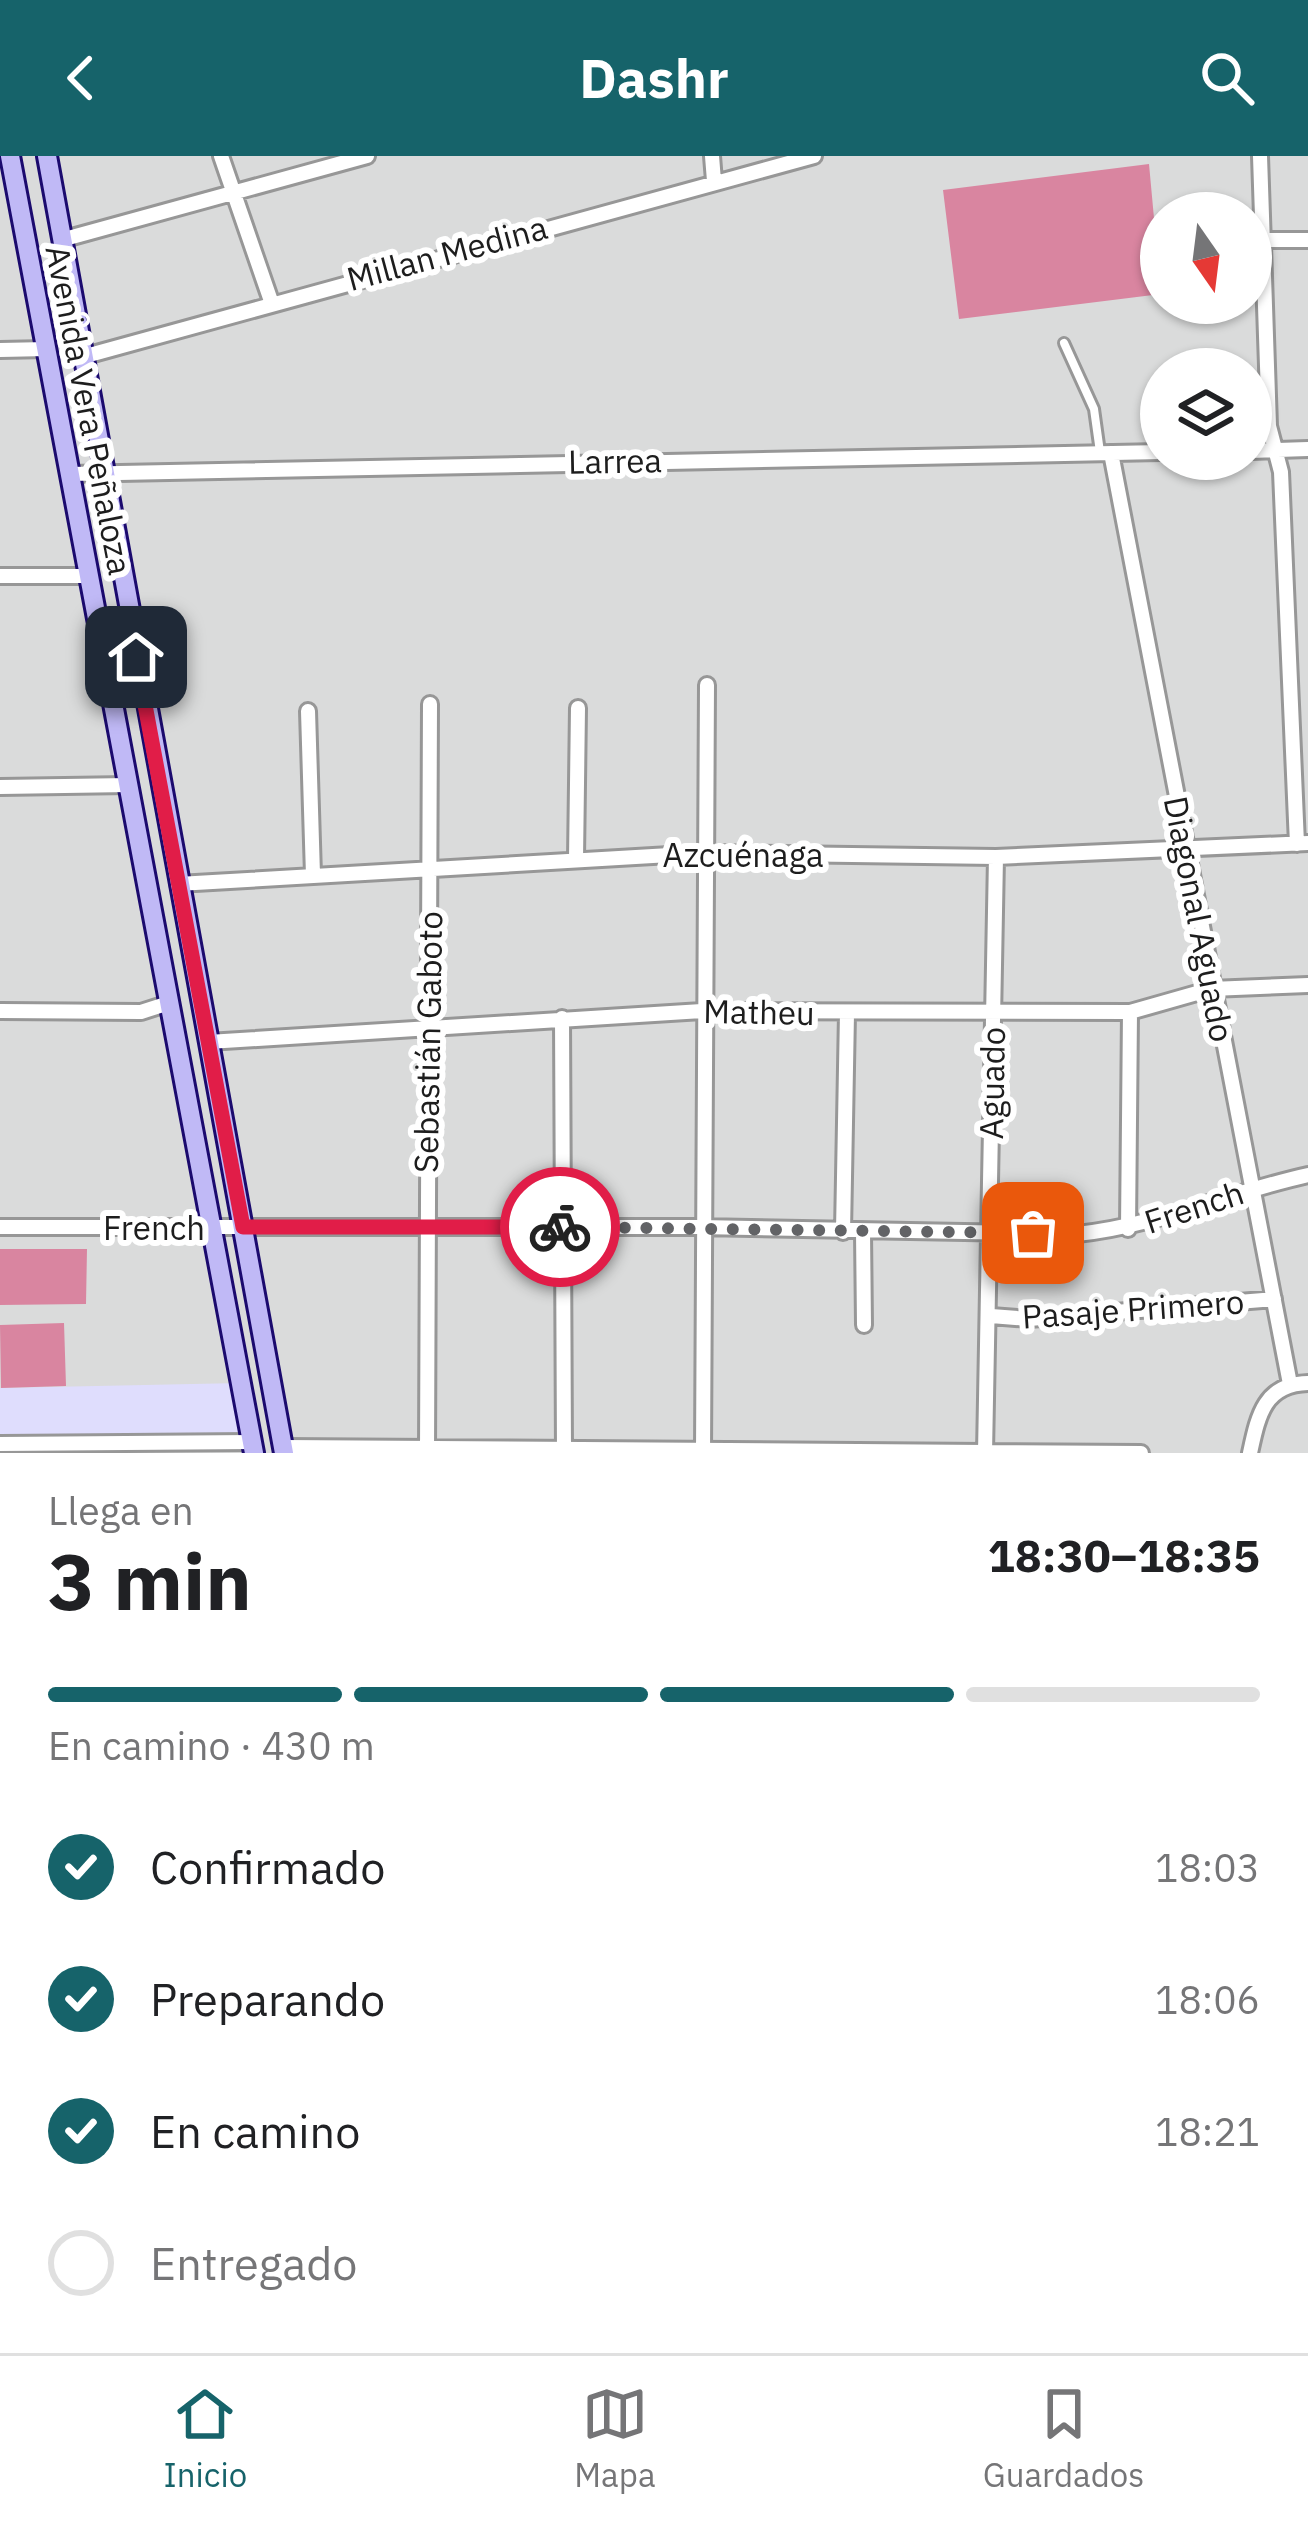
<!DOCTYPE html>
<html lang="es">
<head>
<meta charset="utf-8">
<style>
	body { margin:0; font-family:"IBM Plex Sans",sans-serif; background:#f2f2f2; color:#202124; height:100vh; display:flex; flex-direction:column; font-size:45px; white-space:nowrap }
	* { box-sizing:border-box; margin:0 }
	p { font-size:39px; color:#757577 }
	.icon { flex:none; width:66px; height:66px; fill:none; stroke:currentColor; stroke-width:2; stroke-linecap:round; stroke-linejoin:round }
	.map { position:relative; height:1297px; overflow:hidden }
	.sheet { display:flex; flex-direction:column; background:#fff; flex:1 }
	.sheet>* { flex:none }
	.needle { width:78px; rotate:166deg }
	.tools { position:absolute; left:1140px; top:36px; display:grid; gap:24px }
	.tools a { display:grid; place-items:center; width:132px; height:132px; border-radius:50%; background:#fff; box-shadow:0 3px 9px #0004; font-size:60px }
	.pin { position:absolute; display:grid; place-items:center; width:102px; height:102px; color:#fff; margin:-51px; border-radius:24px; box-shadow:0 6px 18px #0006 }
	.courier { position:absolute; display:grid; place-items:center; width:120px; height:120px; margin:-60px; border:9px solid #e11d48; border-radius:50%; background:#fff; color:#222; box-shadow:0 3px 15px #0007 }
	.overview em { font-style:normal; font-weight:700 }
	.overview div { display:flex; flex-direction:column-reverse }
	.overview { display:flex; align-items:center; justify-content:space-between; height:204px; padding:0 48px }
	h1 { font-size:78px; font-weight:700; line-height:90px }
	.bar { display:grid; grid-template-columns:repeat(4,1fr); gap:18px 12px; align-content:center; height:144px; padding:0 48px }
	.bar i { height:15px; border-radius:9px; background:#e0e0e0 }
	.bar .on { background:#16636a }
	.bar p { grid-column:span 4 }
	ol { padding:0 48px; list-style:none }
	li { display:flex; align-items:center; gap:36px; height:132px }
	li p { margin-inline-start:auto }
	li .icon { padding:12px; border-radius:50%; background:#16636a; color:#fff; stroke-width:4 }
	li:last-child { color:#757577 }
	li i { width:66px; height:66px; border:6px solid #e0e0e0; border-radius:50% }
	header { display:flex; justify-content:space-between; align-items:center; height:156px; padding:0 48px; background:#16636a; color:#fff; font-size:54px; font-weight:700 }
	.tabs { display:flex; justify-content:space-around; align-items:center; height:168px; border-top:3px solid #e0e0e0; background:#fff; font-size:33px; color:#757577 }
	.tabs a { display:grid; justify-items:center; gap:6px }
	.tabs .on { color:#16636a }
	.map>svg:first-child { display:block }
</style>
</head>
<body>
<header><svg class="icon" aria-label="back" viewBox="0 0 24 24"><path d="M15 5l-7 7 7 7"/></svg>Dashr<svg class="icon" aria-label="search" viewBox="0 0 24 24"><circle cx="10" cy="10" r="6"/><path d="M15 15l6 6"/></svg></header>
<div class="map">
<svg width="1308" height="1297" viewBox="0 0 1308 1297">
	<rect width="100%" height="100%" fill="#e3e6ee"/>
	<path fill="#dadbdb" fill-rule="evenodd" d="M0,0H1308V1297H0ZM1161,57H1251V147H1161ZM1161,213H1251V303H1161Z"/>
	<path fill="#dfddfd" d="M241,1227L252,1286L0,1288V1232Z"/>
	<path fill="#d985a0" d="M1149,8L1161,138L959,163L943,34Z
		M0,1093H87L86,1148L0,1149Z
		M64,1167L66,1230L1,1232L0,1169Z"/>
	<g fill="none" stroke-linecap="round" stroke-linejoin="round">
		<g stroke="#979797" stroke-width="14">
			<path id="service" d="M1064,187L1094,253L1100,296"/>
		</g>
		<g stroke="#979797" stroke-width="20">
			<path id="minor" d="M221,0L271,145
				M712,0L714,25
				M1260,0L1269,270L1281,316L1297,688
				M61,84L367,0
				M1251,84H1308
				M0,194L47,193
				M82,201L814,0
				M1251,295L1308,293
				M1111,297L1290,1228
				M70,318L1161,296
				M0,420H89
				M308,555L313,719
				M0,631L129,629
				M576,703L578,552
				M178,728L704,697L996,701L1308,687
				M0,855L141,856L169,847
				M562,862L564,1295
				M208,886L702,855L1130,856L1211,833L1308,829
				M0,1071H700L1077,1078C1156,1070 1230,1036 1308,1019
				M1128,1073L1130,856
				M843,1076L847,857
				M863,1076L864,1169
				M991,1160L1029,1163L1274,1143
				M0,1288L252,1286
				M283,1291L1141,1297
				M427,1297L430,548
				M703,1297L707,529
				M985,1297L996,701
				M1250,1297C1258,1260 1264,1228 1308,1227"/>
		</g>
		<g stroke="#1b0a6e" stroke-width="24">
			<path id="secondary" d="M10,0L254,1297
				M47,0L284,1297"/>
		</g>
		<use href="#service" stroke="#fff" stroke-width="8"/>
		<use href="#minor" stroke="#fff" stroke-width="14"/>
		<use href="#secondary" stroke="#c0b9f6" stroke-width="18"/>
	</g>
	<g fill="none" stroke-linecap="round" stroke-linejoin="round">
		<path stroke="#626366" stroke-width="12" stroke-dasharray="0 21.6" d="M560,1071L1033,1077"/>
		<path stroke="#e11d48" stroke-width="15" d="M136,501L243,1071H560"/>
	</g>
	<g text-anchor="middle" stroke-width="12" stroke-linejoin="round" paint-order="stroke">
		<g font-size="33" fill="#1d1d1d" stroke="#fff">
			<text transform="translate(447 97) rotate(-15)" y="12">Millan Medina</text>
			<text transform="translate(89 254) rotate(79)" y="12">Avenida Vera Peñaloza</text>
			<text transform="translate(615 305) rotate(-1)" y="12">Larrea</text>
			<text x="743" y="711">Azcuénaga</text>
			<text transform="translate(1199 763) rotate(79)" y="12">Diagonal Aguado</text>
			<text transform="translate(759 856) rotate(1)" y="12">Matheu</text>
			<text transform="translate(428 886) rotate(-89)" y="12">Sebastián Gaboto</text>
			<text transform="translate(992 927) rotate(-89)" y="12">Aguado</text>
			<text transform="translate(1194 1051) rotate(-18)" y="12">French</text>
			<text x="154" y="1084">French</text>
			<text transform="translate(1133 1153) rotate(-4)" y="12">Pasaje Primero</text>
		</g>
	</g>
</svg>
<div class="tools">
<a><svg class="needle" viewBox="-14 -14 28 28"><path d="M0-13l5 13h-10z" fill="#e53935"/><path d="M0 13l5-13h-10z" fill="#757577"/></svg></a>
<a><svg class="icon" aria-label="layers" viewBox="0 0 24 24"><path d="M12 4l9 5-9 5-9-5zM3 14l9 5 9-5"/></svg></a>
</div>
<div class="pin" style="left:1033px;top:1077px;background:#ea580c"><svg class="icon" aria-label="bag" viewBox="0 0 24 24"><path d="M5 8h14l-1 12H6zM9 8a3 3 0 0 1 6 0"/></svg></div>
<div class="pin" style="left:136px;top:501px;background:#1f2937"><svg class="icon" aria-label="home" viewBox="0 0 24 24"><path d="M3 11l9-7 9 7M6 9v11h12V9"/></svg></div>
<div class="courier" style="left:560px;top:1071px"><svg class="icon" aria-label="bike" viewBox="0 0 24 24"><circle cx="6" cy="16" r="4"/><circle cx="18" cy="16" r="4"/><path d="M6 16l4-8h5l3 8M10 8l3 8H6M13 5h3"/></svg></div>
</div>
<section class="sheet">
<div class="overview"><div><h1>3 min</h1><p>Llega en</p></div><em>18:30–18:35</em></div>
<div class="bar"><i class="on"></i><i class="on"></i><i class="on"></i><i></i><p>En camino · 430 m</p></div>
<ol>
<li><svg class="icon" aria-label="check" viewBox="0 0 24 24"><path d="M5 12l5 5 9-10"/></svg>Confirmado<p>18:03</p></li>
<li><svg class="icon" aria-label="check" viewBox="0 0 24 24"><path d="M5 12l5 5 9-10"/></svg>Preparando<p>18:06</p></li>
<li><svg class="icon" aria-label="check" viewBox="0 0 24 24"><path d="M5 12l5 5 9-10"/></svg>En camino<p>18:21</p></li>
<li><i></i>Entregado</li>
</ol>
</section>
<nav class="tabs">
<a class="on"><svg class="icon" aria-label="home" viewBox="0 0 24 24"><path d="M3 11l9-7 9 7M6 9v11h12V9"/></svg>Inicio</a>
<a><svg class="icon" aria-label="map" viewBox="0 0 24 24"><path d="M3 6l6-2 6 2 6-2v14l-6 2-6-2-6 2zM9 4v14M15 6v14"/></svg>Mapa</a>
<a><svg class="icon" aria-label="saved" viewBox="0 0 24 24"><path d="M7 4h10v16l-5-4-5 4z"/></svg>Guardados</a>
</nav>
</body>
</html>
